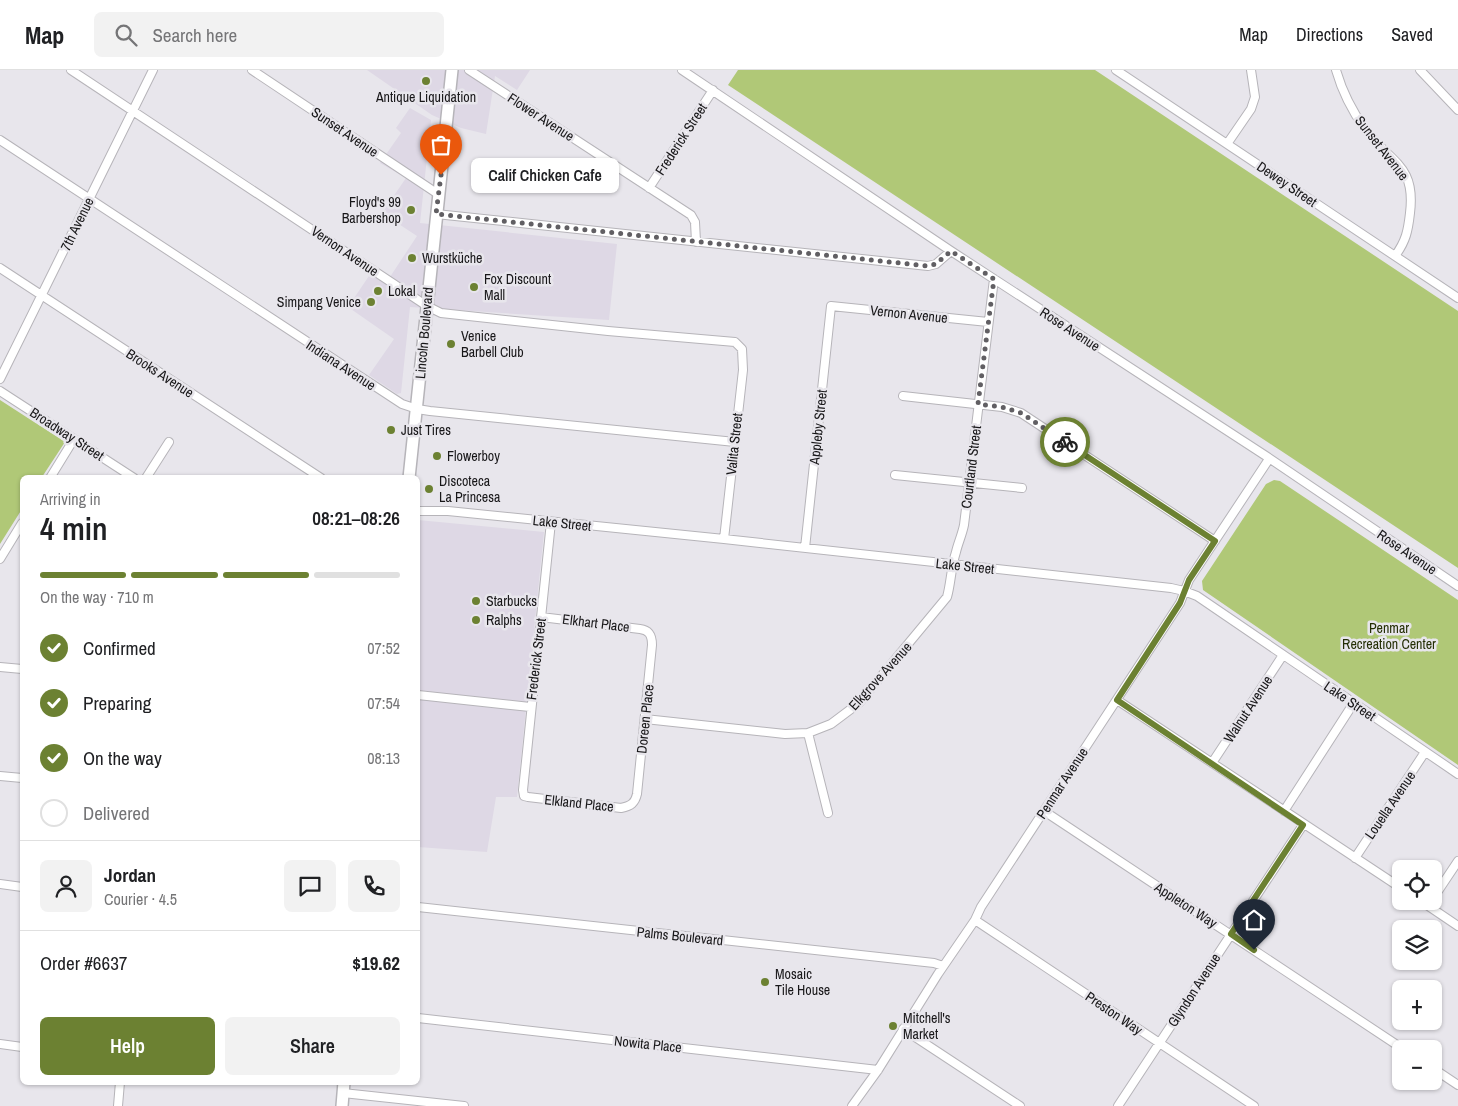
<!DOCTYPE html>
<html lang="en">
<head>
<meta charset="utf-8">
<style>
	body { margin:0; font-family:"Archivo Narrow",sans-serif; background:#f2f2f2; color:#202124; height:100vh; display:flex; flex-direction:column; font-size:19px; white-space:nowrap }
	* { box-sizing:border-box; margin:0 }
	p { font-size:16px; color:#757577 }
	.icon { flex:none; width:28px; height:28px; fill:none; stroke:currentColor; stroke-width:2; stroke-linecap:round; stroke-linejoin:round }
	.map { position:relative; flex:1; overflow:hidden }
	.drawer { position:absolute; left:20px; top:405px; width:400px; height:610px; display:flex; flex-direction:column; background:#fff; border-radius:8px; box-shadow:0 1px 4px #0004 }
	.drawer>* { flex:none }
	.buttons { position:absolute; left:1392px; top:790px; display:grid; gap:10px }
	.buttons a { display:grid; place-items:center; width:50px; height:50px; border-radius:8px; background:#fff; box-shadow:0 1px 4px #0004; font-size:25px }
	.pin { position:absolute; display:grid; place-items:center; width:42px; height:42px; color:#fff; margin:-51px -21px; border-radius:50% 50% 50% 0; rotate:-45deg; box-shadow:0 0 5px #0007 }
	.pin .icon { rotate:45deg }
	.courier { position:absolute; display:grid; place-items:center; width:50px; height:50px; margin:-25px; border:4px solid #6c8132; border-radius:50%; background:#fff; color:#222; box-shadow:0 1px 6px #0007 }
	.bubble { position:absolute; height:35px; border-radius:8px; background:#fff; box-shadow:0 1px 4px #0004; font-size:16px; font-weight:600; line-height:35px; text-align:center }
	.head em { font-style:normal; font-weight:600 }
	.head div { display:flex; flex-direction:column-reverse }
	.head { display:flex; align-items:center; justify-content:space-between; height:85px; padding:0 20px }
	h1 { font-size:32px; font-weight:600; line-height:38px }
	.bar { display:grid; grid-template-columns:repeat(4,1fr); gap:8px 5px; align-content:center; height:60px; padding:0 20px }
	.bar i { height:6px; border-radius:4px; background:#e0e0e0 }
	.bar .on { background:#6c8132 }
	.bar p { grid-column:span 4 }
	.line { display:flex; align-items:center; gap:12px; padding:0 20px; border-top:1px solid #e0e0e0 }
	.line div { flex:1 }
	.round { display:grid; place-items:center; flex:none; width:52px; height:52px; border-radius:8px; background:#f2f2f2 }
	ol { padding:0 20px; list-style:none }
	li { display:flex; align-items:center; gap:15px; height:55px }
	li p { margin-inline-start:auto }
	li .icon { padding:5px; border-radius:50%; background:#6c8132; color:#fff; stroke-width:4 }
	li:last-child { color:#757577 }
	li i { width:28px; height:28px; border:2px solid #e0e0e0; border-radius:50% }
	.button { display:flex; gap:10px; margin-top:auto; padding:10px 20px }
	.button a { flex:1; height:58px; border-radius:8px; background:#6c8132; color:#fff; font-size:20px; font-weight:600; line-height:58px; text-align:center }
	.button a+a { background:#f2f2f2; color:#202124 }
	header { display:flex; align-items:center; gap:30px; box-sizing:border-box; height:70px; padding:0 25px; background:#fff; border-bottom:1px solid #e0e0e0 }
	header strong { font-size:24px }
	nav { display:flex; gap:28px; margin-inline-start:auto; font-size:18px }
	.search { width:350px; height:45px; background:#f2f2f2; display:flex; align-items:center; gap:12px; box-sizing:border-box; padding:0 18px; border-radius:8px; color:#757577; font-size:19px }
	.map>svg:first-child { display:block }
</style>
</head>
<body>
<header>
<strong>Map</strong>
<div class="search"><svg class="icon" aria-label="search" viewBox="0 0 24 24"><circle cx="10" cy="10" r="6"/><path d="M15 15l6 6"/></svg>Search here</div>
<nav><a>Map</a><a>Directions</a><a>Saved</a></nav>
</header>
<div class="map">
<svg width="1458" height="1036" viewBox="0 0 1458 1036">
	<rect width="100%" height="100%" fill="#e8e6ec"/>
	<path fill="#ded8e5" d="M367,0H530L517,20L495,6L486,64L461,58L432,45Z
		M410,38L431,50L420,153L617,174L609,250L410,237L401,323L397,324L369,305L394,269L348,237L371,203L386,213L417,166L382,143L406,108L380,93L401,63L396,58Z
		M418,450L544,462L517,727H496L487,782L418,777Z"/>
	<path fill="#b0c877" d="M738,0H1095L1458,241V498L728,15Z
		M0,330L65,372L42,407L22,408V439L0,474Z
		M1274,410L1280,411L1458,530V695L1203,520L1202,511L1266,414Z"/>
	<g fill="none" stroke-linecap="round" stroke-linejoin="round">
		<g stroke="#b6b4b9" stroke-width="10">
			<path id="minor" d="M71,0L427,236L441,243L608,261L735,272L742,279L743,300L724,469
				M252,0L438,124
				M469,0L691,145L695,152L696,172
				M682,0L951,181L1266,386L1458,516
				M1116,0L1458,228
				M1336,0C1342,21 1352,41 1365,59C1390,93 1416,94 1410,143C1408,161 1406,171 1395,186
				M1420,0L1458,40
				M0,70L402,334L417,339L430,341L735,372
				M1227,74L1251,39L1255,27L1251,0
				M649,118L713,20
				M436,144L928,196L936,194L951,181
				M0,198L321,408
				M0,309L153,0
				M0,321L134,408
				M903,326L1002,337L1021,343L1215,471
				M895,405L1022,418
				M50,408L74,369
				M146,408L169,372
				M418,441H448L724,469L1171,518L1184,521L1197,526L1458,704
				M805,478L831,236L988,252
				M0,489L22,453
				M541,547L640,559C649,560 652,565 652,575L637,724C635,733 631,736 621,738L528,727L524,726L523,720L551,452
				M0,597L22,599
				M418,625L530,637
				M1117,630L1401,818
				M645,649L785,664L808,663L831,654L859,633L947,527C951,513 951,497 956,482C958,473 962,465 964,455L994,209
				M808,663L828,743
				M1212,693L1283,585
				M0,706L22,708
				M1044,741L1403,979
				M1284,741L1353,634
				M1355,788L1425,682
				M0,814L22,817
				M1434,827L1458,791
				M1421,831L1458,856
				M418,837L934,893L943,896
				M975,850L1254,1036
				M418,948L878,1000
				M903,959L1020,1036
				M0,974L22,977
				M1434,999L1458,1015
				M343,1023L464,1036
				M118,1036L120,1012
				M852,1036L878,1000L938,904L975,850L981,837L1180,533L1189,510L1269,389
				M1118,1036L1303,755"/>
		</g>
		<g stroke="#b6b4b9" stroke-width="14">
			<path id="highway" d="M409,408L452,0
				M342,1036L344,1012"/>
		</g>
		<use href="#minor" stroke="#fff" stroke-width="8"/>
		<use href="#highway" stroke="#fff" stroke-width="11"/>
	</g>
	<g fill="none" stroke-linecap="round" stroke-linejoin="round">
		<path stroke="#615f63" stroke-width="5" stroke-dasharray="0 9" d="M441,105L436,144L928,196L936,194L951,181L994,209L978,334L1002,337L1021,343L1065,372"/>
		<path stroke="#6c8132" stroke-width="6" d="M1065,372L1215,471L1189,510L1180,533L1117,630L1303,755L1231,864L1254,880"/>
	</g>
	<g fill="#6c8132" stroke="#e8e6ec" stroke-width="2">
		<circle cx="426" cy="11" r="5"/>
		<circle cx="411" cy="140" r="5"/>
		<circle cx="412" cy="188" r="5"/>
		<circle cx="474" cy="217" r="5"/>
		<circle cx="378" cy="221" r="5"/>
		<circle cx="371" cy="232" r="5"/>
		<circle cx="451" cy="274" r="5"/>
		<circle cx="391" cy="360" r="5"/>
		<circle cx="437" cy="386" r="5"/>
		<circle cx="429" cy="419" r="5"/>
		<circle cx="476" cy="531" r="5"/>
		<circle cx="476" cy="550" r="5"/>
		<circle cx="765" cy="912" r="5"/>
		<circle cx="893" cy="956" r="5"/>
	</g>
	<g text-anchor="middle" stroke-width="5" stroke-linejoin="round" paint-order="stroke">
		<g font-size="14" fill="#181719" stroke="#e8e6ec" text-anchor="start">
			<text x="426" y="32" text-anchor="middle">Antique Liquidation</text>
			<text x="401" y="137" text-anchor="end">Floyd's 99<tspan x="401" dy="16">Barbershop</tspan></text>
			<text x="422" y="193">Wurstküche</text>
			<text x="484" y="214">Fox Discount<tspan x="484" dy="16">Mall</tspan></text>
			<text x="388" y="226">Lokal</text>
			<text x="361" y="237" text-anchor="end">Simpang Venice</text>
			<text x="461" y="271">Venice<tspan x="461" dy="16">Barbell Club</tspan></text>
			<text x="401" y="365">Just Tires</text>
			<text x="447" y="391">Flowerboy</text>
			<text x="439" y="416">Discoteca<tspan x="439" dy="16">La Princesa</tspan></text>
			<text x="486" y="536">Starbucks</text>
			<text x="486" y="555">Ralphs</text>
			<text x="775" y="909">Mosaic<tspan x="775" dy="16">Tile House</tspan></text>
			<text x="903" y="953">Mitchell's<tspan x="903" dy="16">Market</tspan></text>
		</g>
		<g font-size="14" fill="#181719" stroke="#e8e6ec">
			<text transform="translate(541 47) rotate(33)" y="5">Flower Avenue</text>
			<text transform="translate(345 62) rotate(34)" y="5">Sunset Avenue</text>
			<text transform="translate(681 69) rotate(-57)" y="5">Frederick Street</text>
			<text transform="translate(1382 78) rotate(52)" y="5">Sunset Avenue</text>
			<text transform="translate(1287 114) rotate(34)" y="5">Dewey Street</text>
			<text transform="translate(77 154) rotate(-64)" y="5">7th Avenue</text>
			<text transform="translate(345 181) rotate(34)" y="5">Vernon Avenue</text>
			<text transform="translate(909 244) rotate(6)" y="5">Vernon Avenue</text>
			<text transform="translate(1070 259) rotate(33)" y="5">Rose Avenue</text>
			<text transform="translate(424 263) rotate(-85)" y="5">Lincoln Boulevard</text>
			<text transform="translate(341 295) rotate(33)" y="5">Indiana Avenue</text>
			<text transform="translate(160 303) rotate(33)" y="5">Brooks Avenue</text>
			<text transform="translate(818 357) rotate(-84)" y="5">Appleby Street</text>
			<text transform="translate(67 364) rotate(33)" y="5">Broadway Street</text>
			<text transform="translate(734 374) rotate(-84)" y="5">Valita Street</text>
			<text transform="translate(971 397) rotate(-83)" y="5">Courtland Street</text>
			<text transform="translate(562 453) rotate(6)" y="5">Lake Street</text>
			<text transform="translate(1407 482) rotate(34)" y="5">Rose Avenue</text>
			<text transform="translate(965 496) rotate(6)" y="5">Lake Street</text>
			<text transform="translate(596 553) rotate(7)" y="5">Elkhart Place</text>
			<text transform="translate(536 589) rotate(-83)" y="5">Frederick Street</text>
			<text transform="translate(880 606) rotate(-48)" y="5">Elkgrove Avenue</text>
			<text transform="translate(1350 631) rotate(34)" y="5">Lake Street</text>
			<text transform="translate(1248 639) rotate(-57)" y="5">Walnut Avenue</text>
			<text transform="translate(645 649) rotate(-84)" y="5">Doreen Place</text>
			<text transform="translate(1062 713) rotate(-57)" y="5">Penmar Avenue</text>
			<text transform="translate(579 733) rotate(6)" y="5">Elkland Place</text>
			<text transform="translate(1390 735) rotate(-56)" y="5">Louella Avenue</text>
			<text transform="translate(1186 835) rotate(33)" y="5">Appleton Way</text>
			<text transform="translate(680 866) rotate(6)" y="5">Palms Boulevard</text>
			<text transform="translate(1194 920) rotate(-57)" y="5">Glyndon Avenue</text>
			<text transform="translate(1114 943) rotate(34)" y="5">Preston Way</text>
			<text transform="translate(648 974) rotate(6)" y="5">Nowita Place</text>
		</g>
		<g font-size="14" fill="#242e04" stroke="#e8e6ec">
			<text x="1389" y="563">Penmar<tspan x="1389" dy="16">Recreation Center</tspan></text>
		</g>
	</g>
</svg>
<div class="buttons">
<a><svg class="icon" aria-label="locate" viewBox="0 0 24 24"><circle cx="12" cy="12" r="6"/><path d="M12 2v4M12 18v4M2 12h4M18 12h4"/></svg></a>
<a><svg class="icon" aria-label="layers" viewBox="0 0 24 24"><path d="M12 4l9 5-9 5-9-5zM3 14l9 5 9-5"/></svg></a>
<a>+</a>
<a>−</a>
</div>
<div class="pin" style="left:441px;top:105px;background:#ea580c"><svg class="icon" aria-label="bag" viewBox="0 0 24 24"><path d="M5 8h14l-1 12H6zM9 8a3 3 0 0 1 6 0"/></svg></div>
<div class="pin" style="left:1254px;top:880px;background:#1f2937"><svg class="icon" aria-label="home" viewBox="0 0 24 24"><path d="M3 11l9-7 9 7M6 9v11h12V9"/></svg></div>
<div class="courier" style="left:1065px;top:372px"><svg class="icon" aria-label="bike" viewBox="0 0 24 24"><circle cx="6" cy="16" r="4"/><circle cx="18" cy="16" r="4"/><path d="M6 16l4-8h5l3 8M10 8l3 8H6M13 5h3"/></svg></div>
<div class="bubble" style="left:471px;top:88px;width:148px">Calif Chicken Cafe</div>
<section class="drawer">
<div class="head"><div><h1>4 min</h1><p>Arriving in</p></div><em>08:21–08:26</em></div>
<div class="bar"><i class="on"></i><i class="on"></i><i class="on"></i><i></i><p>On the way · 710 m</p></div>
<ol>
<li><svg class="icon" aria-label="check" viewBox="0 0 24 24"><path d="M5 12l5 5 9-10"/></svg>Confirmed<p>07:52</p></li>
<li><svg class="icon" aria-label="check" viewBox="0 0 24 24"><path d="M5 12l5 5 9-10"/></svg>Preparing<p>07:54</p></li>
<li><svg class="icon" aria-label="check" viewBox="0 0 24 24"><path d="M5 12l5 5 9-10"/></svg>On the way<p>08:13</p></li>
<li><i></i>Delivered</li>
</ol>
<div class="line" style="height:90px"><a class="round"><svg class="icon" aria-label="person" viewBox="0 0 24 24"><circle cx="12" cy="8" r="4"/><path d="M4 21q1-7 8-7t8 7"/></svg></a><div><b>Jordan</b><p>Courier · 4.5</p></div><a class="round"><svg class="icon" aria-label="chat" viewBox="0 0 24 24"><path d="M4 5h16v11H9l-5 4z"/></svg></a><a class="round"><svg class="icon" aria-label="phone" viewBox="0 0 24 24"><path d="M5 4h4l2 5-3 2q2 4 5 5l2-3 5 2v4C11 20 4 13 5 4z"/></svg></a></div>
<div class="line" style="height:65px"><div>Order #6637</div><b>$19.62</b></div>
<div class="button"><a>Help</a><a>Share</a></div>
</section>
</div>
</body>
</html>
